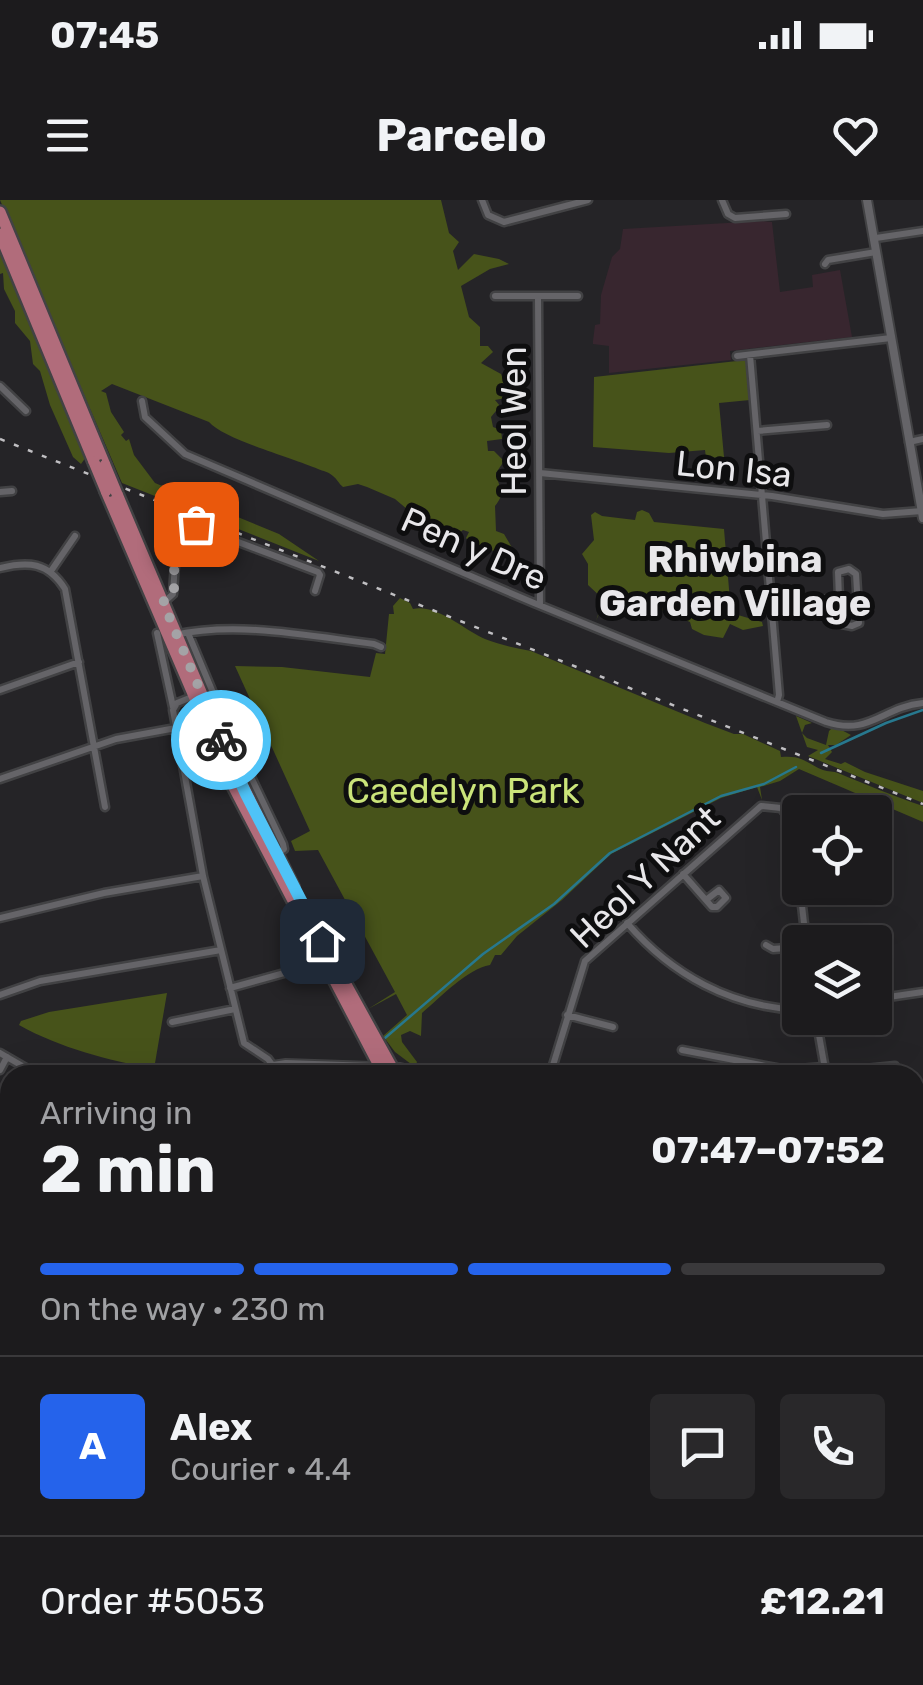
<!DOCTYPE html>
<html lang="en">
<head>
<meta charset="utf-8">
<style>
	body { margin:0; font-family:Rubik,sans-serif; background:#29282a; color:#f1f3f6; height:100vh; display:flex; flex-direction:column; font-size:38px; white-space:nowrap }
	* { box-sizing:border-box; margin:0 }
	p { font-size:32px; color:#a0a1a4 }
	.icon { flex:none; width:55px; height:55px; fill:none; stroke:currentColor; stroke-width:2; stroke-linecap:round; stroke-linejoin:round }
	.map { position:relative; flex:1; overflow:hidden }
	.sheet { position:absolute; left:0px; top:865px; width:925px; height:620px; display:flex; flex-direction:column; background:#1c1b1d; border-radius:30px 30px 0 0; box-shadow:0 10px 40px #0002,0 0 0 2px #3a393b }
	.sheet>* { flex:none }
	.tools { position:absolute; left:782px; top:595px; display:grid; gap:20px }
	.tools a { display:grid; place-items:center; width:110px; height:110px; border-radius:10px; background:#1c1b1d; box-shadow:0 10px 40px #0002,0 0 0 2px #3a393b; font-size:50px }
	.pin { position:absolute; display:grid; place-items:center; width:85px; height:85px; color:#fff; margin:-42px; border-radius:20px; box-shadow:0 5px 15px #0006 }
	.courier { position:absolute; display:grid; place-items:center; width:100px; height:100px; margin:-50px; border:8px solid #4fc3f7; border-radius:50%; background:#fff; color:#222; box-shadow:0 2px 12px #0007 }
	.overview em { font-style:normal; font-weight:700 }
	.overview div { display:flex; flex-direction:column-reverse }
	.overview { display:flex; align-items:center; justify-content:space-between; height:170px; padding:0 40px }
	h1 { font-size:65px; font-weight:700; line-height:75px }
	.bar { display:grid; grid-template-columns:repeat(4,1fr); gap:15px 10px; align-content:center; height:120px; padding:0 40px }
	.bar i { height:12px; border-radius:8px; background:#3a393b }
	.bar .on { background:#2563eb }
	.bar p { grid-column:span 4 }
	.line { display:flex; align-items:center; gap:25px; padding:0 40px; border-top:2px solid #3a393b }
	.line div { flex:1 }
	.round { display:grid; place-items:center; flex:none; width:105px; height:105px; border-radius:10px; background:#29282a }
	.status { display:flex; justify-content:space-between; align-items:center; height:70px; padding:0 50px; background:#1c1b1d; direction:ltr }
	.status svg { height:28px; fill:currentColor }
	header { display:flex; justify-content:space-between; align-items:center; height:130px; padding:0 40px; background:#1c1b1d; font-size:45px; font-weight:700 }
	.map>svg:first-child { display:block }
</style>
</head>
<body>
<div class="status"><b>07:45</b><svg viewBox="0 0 49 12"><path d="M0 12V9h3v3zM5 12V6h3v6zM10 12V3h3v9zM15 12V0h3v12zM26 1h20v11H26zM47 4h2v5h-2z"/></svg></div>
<header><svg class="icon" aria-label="menu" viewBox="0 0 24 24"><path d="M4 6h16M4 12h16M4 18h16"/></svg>Parcelo<svg class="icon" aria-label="heart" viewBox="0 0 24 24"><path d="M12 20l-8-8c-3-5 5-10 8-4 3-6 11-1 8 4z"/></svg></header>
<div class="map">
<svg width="923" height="1485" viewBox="0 0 923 1485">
	<rect width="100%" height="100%" fill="#252427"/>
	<path fill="#38262f" d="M762,21L772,22L780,92L813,87L812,75L840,70L852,137L730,151L731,160L609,173V146L593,144V141L595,125L600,124L601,95L612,57L620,49L623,29Z"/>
	<path fill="#47531a" d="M0,0H441L449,33L459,42L453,51L458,70L474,54L499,59L509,64L490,69L461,86L469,117L480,127V146H488L493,152L481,163L501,174L505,184L516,186L512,197L495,200L500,206L491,217L493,227L501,230L502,239L487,241L488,251H494L504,261L496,273C498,287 507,292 495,306L496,331L504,334L514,351L512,354L474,347L466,338L469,332L463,330L458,334L414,315L395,299L367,287L358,284L343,287C339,284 337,279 333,276C329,272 323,271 318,269C293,258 223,239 209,222L112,184L101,191L106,193L111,212L124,232L121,235L126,241L129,239L134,255L155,283L279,334L319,361L122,283Z
		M0,36L86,257L81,264L73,257L50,205L40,171L33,164L30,141L15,123V111L4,89L3,73L0,74Z
		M746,160L750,200L719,203L724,257L706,258L705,250L669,253L593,247L594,177Z
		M642,310L649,313L654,322L724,329L731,413L762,422L763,426L743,430L730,424L723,438L704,435L692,429L690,422L661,410V407L623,399L619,406L604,401L596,421L603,399L588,385V364L582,354L594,340L591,315L595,312L602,316L635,320L637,312Z
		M400,398L410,403L413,409C437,404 464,430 485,439C500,445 515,448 531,451L705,523L734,534H743L780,551L781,557C804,555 805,563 823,570C828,572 834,571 838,573C867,585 893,596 923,606V622L799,569L780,581L760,587L762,600L757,587L721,598L611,654L562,700L517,736L501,755H495L490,765C467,769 441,797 422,813L421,836L410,831L401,835L402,842L417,862L415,867L395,852L383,836L407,815L396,794L368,809L395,792L318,650L295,651L291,641L310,631L235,466L282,467L370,477L376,453L385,454L389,414H394L393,406Z
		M796,516L812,523L805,525L802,533L807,538L826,545L829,531L834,526L851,535L836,545H828L832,552L825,559L841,564L845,562L865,572L923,591V603L808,556L818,550L807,547Z
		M167,793L154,869C108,860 60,848 19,825L21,821L49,812Z"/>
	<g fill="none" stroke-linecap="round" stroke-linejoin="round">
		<path stroke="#27788e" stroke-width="2.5" d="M821,553L886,523L923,510
			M385,838L483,754L554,704L610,653L721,596L764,584L796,567"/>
		<g stroke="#424244" stroke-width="11">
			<path id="minor" d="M482,0L488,15L504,22L588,0
				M722,0L728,14L735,18L786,14
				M876,38L923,31
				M825,64L828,60L876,52
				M495,96H578
				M538,97L540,405
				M750,155L779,495L777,502
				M737,156L891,138
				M0,186L26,211
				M142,201L145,217L185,254L534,403L826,522C870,536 882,507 923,503
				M757,231L827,225
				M909,242L923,239
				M540,273L772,296L883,314L922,311
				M0,292L12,291
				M0,368C28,361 48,362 65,389L105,607
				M51,371L75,336
				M163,403L173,394C175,369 173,342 193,325L318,372L320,375L315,391
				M771,405L839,398L838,372L849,369L856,374L859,423L852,426L842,424L839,398
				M157,433L173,507
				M188,433L229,531L283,644L284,649L277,654
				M174,435C238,421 310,436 374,444L381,447
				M0,490L79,462
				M192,497L177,503L173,510L203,676L244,843L268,859L273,866
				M0,579L116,539L176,528
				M683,674L712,707H717L726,698L719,690L706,700
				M800,688L806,741
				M0,718L104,693L203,676
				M627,723C672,775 731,807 800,810
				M806,740L873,730
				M766,745L773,749L800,747
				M230,788L324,762
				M0,795L40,781L221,750
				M875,799L923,792
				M567,815L613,827
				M816,818L825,869
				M172,822L235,809
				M682,850L787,870L824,867
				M0,853L38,875
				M0,870L7,857
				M826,873L895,866
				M550,875L585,761L761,606L781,608L791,620L800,687
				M0,949H10
				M915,1041H923
				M915,1229L923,1221
				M0,1307L10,1306
				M915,1344L923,1347
				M0,1360L5,1366L7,1386H0
				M0,1430L10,1421
				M0,1474L10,1473
				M106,1475L108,1485
				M213,1475L226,1485
				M251,1475V1485
				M840,1475L844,1485
				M365,1485L366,1475
				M455,1485L456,1475
				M543,1485L552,1475
				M673,1485L681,1475
				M893,1485L901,1475"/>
		</g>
		<g stroke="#424244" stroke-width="12">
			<path id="tertiary" d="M867,0L923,318
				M340,869L373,875
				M256,875L273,866L286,864L400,868L430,875
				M915,950H923
				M0,1154L10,1150
				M0,1187L10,1213
				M118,1475L122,1485"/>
		</g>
		<g stroke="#424244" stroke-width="16">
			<path id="trunk" d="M0,12L105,265
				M0,34L94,262
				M106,291L230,580L384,875
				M117,294L229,558L293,687
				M316,730L396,875
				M700,1475L705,1485
				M712,1475L716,1485"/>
		</g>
		<use href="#minor" stroke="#656468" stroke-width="6"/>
		<use href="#tertiary" stroke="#656468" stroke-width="8"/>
		<use href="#trunk" stroke="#b16c7b" stroke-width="11"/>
		<path stroke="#c0bfc2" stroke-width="2.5" stroke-dasharray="5 10" stroke-linecap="butt" d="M0,239L923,604"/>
		<g stroke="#424244" stroke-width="16" stroke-linecap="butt">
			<path id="trunk-bridge" d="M94,262L106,291
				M105,265L117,294"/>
		</g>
		<use href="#trunk-bridge" stroke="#b16c7b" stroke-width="11"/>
	</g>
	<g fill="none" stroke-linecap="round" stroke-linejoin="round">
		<path stroke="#a4a3a6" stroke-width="10" stroke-dasharray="0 18" d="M196,324C172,333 174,371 174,393L163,402L221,540"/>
		<path stroke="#4fc3f7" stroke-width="12" d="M221,540L246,594L322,741"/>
	</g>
	<g text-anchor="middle" stroke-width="10" stroke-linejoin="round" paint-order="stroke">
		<g font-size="35" fill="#e8e7ea" stroke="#0e0e0f">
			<text transform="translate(514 221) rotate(-90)" y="12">Heol Wen</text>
			<text transform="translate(734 269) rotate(6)" y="12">Lon Isa</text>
			<text transform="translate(474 349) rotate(24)" y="12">Pen y Dre</text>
			<text transform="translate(645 677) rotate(-43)" y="12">Heol Y Nant</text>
		</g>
		<g font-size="35" fill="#cbe47a" stroke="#0e0e0f">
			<text x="463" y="603">Caedelyn Park</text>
		</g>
		<g font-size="38" font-weight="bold" fill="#e8e7ea" stroke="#0e0e0f">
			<text x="735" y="372">Rhiwbina<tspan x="735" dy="44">Garden Village</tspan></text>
		</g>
	</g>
</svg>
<div class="tools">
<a><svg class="icon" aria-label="locate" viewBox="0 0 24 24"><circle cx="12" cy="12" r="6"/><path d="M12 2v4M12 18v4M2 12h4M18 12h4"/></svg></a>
<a><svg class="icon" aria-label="layers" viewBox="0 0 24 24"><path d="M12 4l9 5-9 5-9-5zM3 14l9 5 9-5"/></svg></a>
</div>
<div class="pin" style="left:196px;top:324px;background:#ea580c"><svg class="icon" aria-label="bag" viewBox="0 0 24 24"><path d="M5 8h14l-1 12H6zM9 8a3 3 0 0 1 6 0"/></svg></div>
<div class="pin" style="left:322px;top:741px;background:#1f2937"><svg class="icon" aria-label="home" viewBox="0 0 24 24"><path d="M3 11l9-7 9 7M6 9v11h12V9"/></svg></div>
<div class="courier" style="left:221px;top:540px"><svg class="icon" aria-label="bike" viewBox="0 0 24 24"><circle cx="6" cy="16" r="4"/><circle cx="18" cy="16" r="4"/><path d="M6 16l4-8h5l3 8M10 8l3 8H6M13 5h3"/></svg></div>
<section class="sheet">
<div class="overview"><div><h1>2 min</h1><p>Arriving in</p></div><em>07:47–07:52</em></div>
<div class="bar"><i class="on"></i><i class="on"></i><i class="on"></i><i></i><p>On the way · 230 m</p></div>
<div class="line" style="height:180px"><b class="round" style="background:#2563eb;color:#fff">A</b><div><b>Alex</b><p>Courier · 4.4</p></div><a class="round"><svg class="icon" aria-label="chat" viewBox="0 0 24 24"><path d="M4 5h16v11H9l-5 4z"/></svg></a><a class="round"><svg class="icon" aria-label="phone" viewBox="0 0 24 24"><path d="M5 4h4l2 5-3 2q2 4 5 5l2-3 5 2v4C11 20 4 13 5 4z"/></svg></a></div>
<div class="line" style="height:130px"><div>Order #5053</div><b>£12.21</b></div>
</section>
</div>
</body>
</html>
